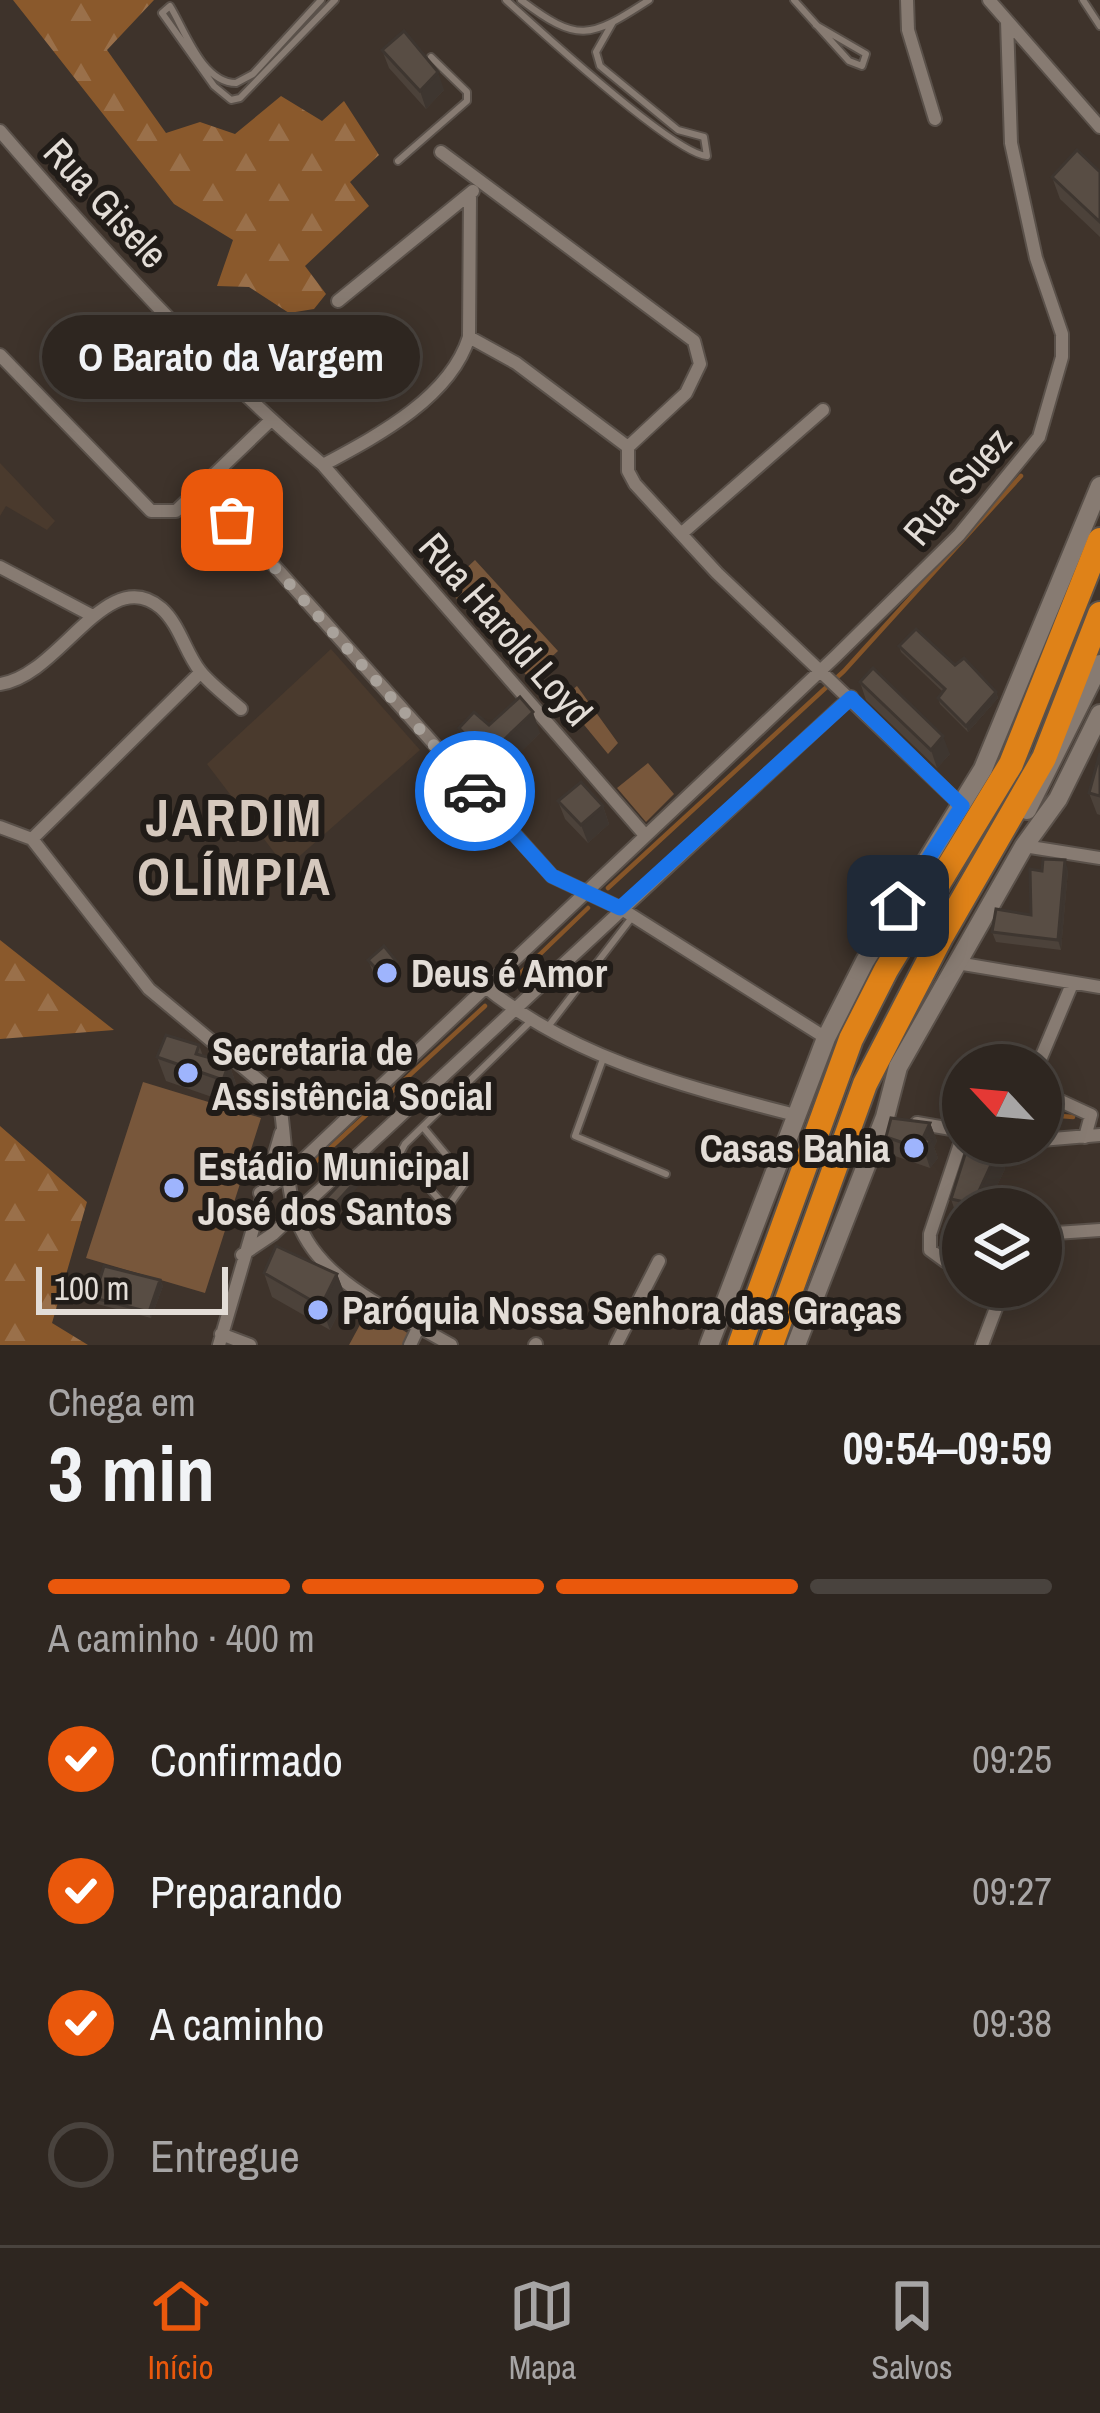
<!DOCTYPE html>
<html lang="pt">
<head>
<meta charset="utf-8">
<style>
	body { margin:0; font-family:"Archivo Narrow",sans-serif; background:#3a322d; color:#f1f3f6; height:100vh; display:flex; flex-direction:column; font-size:45px; white-space:nowrap }
	* { box-sizing:border-box; margin:0 }
	p { font-size:39px; color:#a7a5a5 }
	.icon { flex:none; width:66px; height:66px; fill:none; stroke:currentColor; stroke-width:2; stroke-linecap:round; stroke-linejoin:round }
	.map { position:relative; height:1345px; overflow:hidden }
	.panel { display:flex; flex-direction:column; background:#2e2620; flex:1 }
	.panel>* { flex:none }
	.needle { width:78px; rotate:296deg }
	.tools { position:absolute; left:942px; top:1044px; display:grid; gap:24px }
	.tools a { display:grid; place-items:center; width:120px; height:120px; border-radius:50%; background:#2e2620; box-shadow:0 6px 30px #0003,0 0 0 3px #49433e; font-size:60px }
	.scale { position:absolute; left:36px; bottom:30px; width:192px; box-sizing:border-box; padding-left:12px; border:6px solid #e3ddd7; border-top:0; font-size:33px; line-height:42px; white-space:nowrap; color:#e3ddd7; -webkit-text-stroke:9px #211c18; paint-order:stroke }
	.pin { position:absolute; display:grid; place-items:center; width:102px; height:102px; color:#fff; margin:-51px; border-radius:24px; box-shadow:0 6px 18px #0006 }
	.courier { position:absolute; display:grid; place-items:center; width:120px; height:120px; margin:-60px; border:9px solid #1a73e8; border-radius:50%; background:#fff; color:#222; box-shadow:0 3px 15px #0007 }
	.bubble { position:absolute; height:84px; border-radius:42px; background:#2e2620; box-shadow:0 6px 30px #0003,0 0 0 3px #49433e; font-size:39px; font-weight:700; line-height:84px; text-align:center }
	.head em { font-style:normal; font-weight:700 }
	.head div { display:flex; flex-direction:column-reverse }
	.head { display:flex; align-items:center; justify-content:space-between; height:204px; padding:0 48px }
	h1 { font-size:78px; font-weight:700; line-height:90px }
	.bar { display:grid; grid-template-columns:repeat(4,1fr); gap:18px 12px; align-content:center; height:144px; padding:0 48px }
	.bar i { height:15px; border-radius:9px; background:#49433e }
	.bar .selected { background:#ea580c }
	.bar p { grid-column:span 4 }
	ol { padding:0 48px; list-style:none }
	li { display:flex; align-items:center; gap:36px; height:132px }
	li p { margin-inline-start:auto }
	li .icon { padding:12px; border-radius:50%; background:#ea580c; color:#fff; stroke-width:4 }
	li:last-child { color:#a7a5a5 }
	li i { width:66px; height:66px; border:6px solid #49433e; border-radius:50% }
	.menu { display:flex; justify-content:space-around; align-items:center; height:168px; border-top:3px solid #49433e; background:#2e2620; font-size:33px; color:#a7a5a5 }
	.menu a { display:grid; justify-items:center; gap:6px }
	.menu .selected { color:#ea580c }
	.map>svg:first-child { display:block }
</style>
</head>
<body>
<div class="map">
<svg width="1100" height="1345" viewBox="0 0 1100 1345">
	<defs>
		<pattern id="forest-firs" width="22" height="20" patternUnits="userSpaceOnUse" patternTransform="scale(3)"><rect width="22" height="20" fill="#8a592c"/><path d="M5 1l3.5 6h-7zM16 11l3.5 6h-7z" fill="#9a704a"/></pattern>
	</defs>
	<rect width="100%" height="100%" fill="#3e332b"/>
	<path fill="#4a3a2d" d="M0,463L55,521L47,530L6,506L0,516Z
		M331,649L420,750L286,868L207,764Z"/>
	<path fill="url(#forest-firs)" d="M13,0H154L107,50L166,133L200,122L235,134L281,96L322,121L344,101L379,155L350,182L369,206L305,266L326,294L314,309L289,313L249,287L217,286L233,240L174,204Z
		M0,940L114,1030L0,1039Z
		M0,1126L87,1202L52,1323L88,1345H0Z"/>
	<path fill="#78573b" d="M475,560L558,651L529,678L446,587Z
		M577,686L618,743L608,754L562,698Z
		M648,763L674,794L646,822L617,788Z
		M143,1082L261,1118L205,1293L86,1258Z
		M368,1310L411,1335L405,1345H349Z"/>
	<g fill="none" stroke-linecap="round" stroke-linejoin="round">
		<path stroke="#865528" stroke-width="4.5" d="M608,888L844,671L1021,476
			M507,986L588,908
			M1048,1115L1073,1117
			M303,1173L485,1006"/>
		<g stroke="#5a514a" stroke-width="10">
			<path id="service" d="M321,0L253,74L236,83C202,83 185,30 170,6L162,13L214,86L231,100L240,98L335,0
				M506,0C538,29 674,154 707,156L704,137L678,130L600,66L596,52L613,22
				M521,0C578,43 589,39 649,0
				M794,0L849,61L862,66L866,54L816,25
				M1083,0L1100,26
				M398,161L467,101V92L431,57
				M547,1028L633,916
				M603,1059L575,1136L666,1174
				M423,1127L467,1180L447,1208L399,1155L405,1144L533,1019"/>
		</g>
		<g stroke="#5a514a" stroke-width="16">
			<path id="minor" d="M907,0L908,30L935,119
				M989,0L1100,127
				M0,131C100,247 206,365 323,465L644,834
				M441,152L694,341L700,364L686,393L628,447V471L635,484L717,573L962,806
				M338,301L473,191
				M469,337L516,363L628,447
				M0,355L151,511H176L271,420
				M323,465C377,436 450,398 469,337L470,195
				M203,486L552,876L620,908L826,1038
				M681,534L823,410
				M0,567L91,615
				M0,684C60,676 107,562 161,608C180,625 185,652 200,671C211,685 228,697 241,709
				M0,827L32,839L149,989L274,1093L280,1104C286,1141 285,1180 296,1216C316,1282 397,1313 451,1345
				M32,839L201,672
				M1024,846L1100,858
				M957,963L1100,987
				M483,985C573,1059 684,1086 795,1115
				M1038,1065L1072,984
				M1041,1092L1091,1115L1085,1137
				M917,1123L963,1131
				M963,1135L930,1234V1250L945,1261L963,1260
				M1041,1140L1100,1135
				M260,1193L288,1174L836,656L959,535L1039,437L1062,357V334L1036,258L1011,143L1007,21
				M1041,1234L1100,1230
				M242,1255L273,1234L851,697
				M221,1334L250,1345
				M219,1345L281,1133
				M410,1345L419,1326
				M535,1345L536,1344
				M616,1345L659,1261
				M982,1345L1004,1287"/>
		</g>
		<g stroke="#5a514a" stroke-width="22">
			<path id="secondary" d="M1027,810L1100,664
				M709,1345L826,1038L865,961L983,769L1100,486
				M796,1345L885,1117L898,1067L1024,846L1058,799L1100,714"/>
		</g>
		<g stroke="#5a514a" stroke-width="28">
			<path id="motorway" d="M740,1345L851,1039L886,970L1011,764L1100,540
				M771,1345L865,1084L941,937L1044,758L1100,614"/>
		</g>
		<use href="#service" stroke="#877b72" stroke-width="6"/>
		<use href="#minor" stroke="#877b72" stroke-width="12"/>
		<use href="#secondary" stroke="#877b72" stroke-width="18"/>
		<use href="#motorway" stroke="#df8218" stroke-width="24"/>
	</g>
	<path fill="#4c423a" d="M382,50L444,90L426,109L389,68Z
		M1100,172V237L1060,199L1052,177Z
		M899,646L955,665L996,692L998,698L968,732L940,704L938,698L943,692L901,652Z
		M860,682L950,754L937,768L866,700Z
		M489,725L540,733L493,779L467,749L459,728Z
		M1100,753V815L1097,814L1089,793Z
		M558,801L603,806L609,824L588,843L565,819Z
		M1068,870L1061,950L996,942L992,932L1031,915L1042,871Z
		M368,960L401,974L386,987L373,972Z
		M199,1045L203,1056L229,1063L237,1087L232,1104L166,1081L157,1057Z
		M930,1123L937,1141L934,1147L938,1158L930,1168L892,1155L886,1137Z
		M998,1150L1005,1169L986,1209H963V1218L957,1217L951,1199Z
		M264,1273L337,1274L346,1298L330,1330L272,1297Z
		M160,1280L163,1286L151,1318L97,1304L94,1298Z"/>
	<path fill="#3e3630" d="M438,72L444,90L426,109L420,91Z
		M996,692L998,698L968,732L966,726Z
		M533,712L540,733L493,779L486,757Z
		M943,736L950,754L937,768L931,750Z
		M603,806L609,824L588,843L581,825Z
		M1065,860L1068,870L1061,950L1058,940Z
		M397,962L401,974L386,987L382,975Z
		M229,1063L237,1087L232,1104L223,1080Z
		M930,1123L937,1141L934,1147L938,1158L930,1168L924,1150L923,1138Z
		M998,1150L1005,1169L986,1209H975L973,1204Z
		M356,1181L358,1187L324,1224L322,1218Z
		M337,1274L346,1298L330,1330L321,1306Z
		M160,1280L163,1286L151,1318L149,1312Z"/>
	<path fill="#584d44" stroke="#3e3630" stroke-width="3" d="M404,31L438,72L420,91L382,50Z
		M1077,150L1100,172V222L1052,177Z
		M916,629L955,665L964,658L996,692L966,726L938,698L945,689L899,646Z
		M873,668L943,736L931,750L860,682Z
		M520,697L533,712L486,757L459,728L474,712L489,725Z
		M1100,753V796L1089,793Z
		M581,782L603,806L581,825L558,801Z
		M1043,859L1065,860L1058,940L992,932L996,909L1031,915L1030,869L1042,871Z
		M384,946L397,962L382,975L368,960Z
		M166,1035L199,1045L196,1054L229,1063L223,1080L157,1057Z
		M891,1118L930,1123L923,1138L931,1140L924,1150L886,1137Z
		M968,1145L998,1150L973,1204L951,1199Z
		M349,1174L356,1181L322,1218L318,1207Z
		M276,1246L337,1274L321,1306L264,1273Z
		M104,1266L160,1280L149,1312L94,1298Z"/>
	<g fill="none" stroke-linecap="round" stroke-linejoin="round">
		<path stroke="#a9a29b" stroke-width="12" stroke-dasharray="0 21.6" d="M232,520L475,791"/>
		<path stroke="#1a73e8" stroke-width="15" d="M475,791L552,876L620,908L851,698L962,806L898,906"/>
	</g>
	<g fill="#9eb4fd" stroke="#211c18" stroke-width="4.5">
		<circle cx="387" cy="973" r="12"/>
		<circle cx="188" cy="1073" r="12"/>
		<circle cx="914" cy="1148" r="12"/>
		<circle cx="174" cy="1188" r="12"/>
		<circle cx="318" cy="1310" r="12"/>
	</g>
	<g text-anchor="middle" stroke-width="12" stroke-linejoin="round" paint-order="stroke">
		<g font-size="39" fill="#e3ddd7" stroke="#211c18">
			<text transform="translate(106 203) rotate(47)" y="14">Rua Gisele</text>
			<text transform="translate(957 486) rotate(-49)" y="14">Rua Suez</text>
			<text transform="translate(506 629) rotate(49)" y="14">Rua Harold Loyd</text>
		</g>
		<g font-size="39" font-weight="bold" fill="#e3ddd7" stroke="#211c18" text-anchor="start">
			<text x="411" y="987">Deus é Amor</text>
			<text x="212" y="1065">Secretaria de<tspan x="212" dy="45">Assistência Social</tspan></text>
			<text x="890" y="1162" text-anchor="end">Casas Bahia</text>
			<text x="198" y="1180">Estádio Municipal<tspan x="198" dy="45">José dos Santos</tspan></text>
			<text x="342" y="1324">Paróquia Nossa Senhora das Graças</text>
		</g>
		<g font-size="51" font-weight="bold" letter-spacing="3" fill="#d5c8bd" stroke="#211c18">
			<text x="235" y="836">JARDIM<tspan x="235" dy="59">OLÍMPIA</tspan></text>
		</g>
	</g>
</svg>
<div class="tools">
<a><svg class="needle" viewBox="-14 -14 28 28"><path d="M0-13l5 13h-10z" fill="#e53935"/><path d="M0 13l5-13h-10z" fill="#a7a5a5"/></svg></a>
<a><svg class="icon" aria-label="layers" viewBox="0 0 24 24"><path d="M12 4l9 5-9 5-9-5zM3 14l9 5 9-5"/></svg></a>
</div>
<div class="scale">100 m</div>
<div class="pin" style="left:232px;top:520px;background:#ea580c"><svg class="icon" aria-label="bag" viewBox="0 0 24 24"><path d="M5 8h14l-1 12H6zM9 8a3 3 0 0 1 6 0"/></svg></div>
<div class="pin" style="left:898px;top:906px;background:#1f2937"><svg class="icon" aria-label="home" viewBox="0 0 24 24"><path d="M3 11l9-7 9 7M6 9v11h12V9"/></svg></div>
<div class="courier" style="left:475px;top:791px"><svg class="icon" aria-label="car" viewBox="0 0 24 24"><path d="M5 17H2v-5l4-1 3-4h7l3 4 3 1v5h-3M9 17h6M6 11h13"/><circle cx="7" cy="17" r="2"/><circle cx="17" cy="17" r="2"/></svg></div>
<div class="bubble" style="left:42px;top:315px;width:378px">O Barato da Vargem</div>
</div>
<section class="panel">
<div class="head"><div><h1>3 min</h1><p>Chega em</p></div><em>09:54–09:59</em></div>
<div class="bar"><i class="selected"></i><i class="selected"></i><i class="selected"></i><i></i><p>A caminho · 400 m</p></div>
<ol>
<li><svg class="icon" aria-label="check" viewBox="0 0 24 24"><path d="M5 12l5 5 9-10"/></svg>Confirmado<p>09:25</p></li>
<li><svg class="icon" aria-label="check" viewBox="0 0 24 24"><path d="M5 12l5 5 9-10"/></svg>Preparando<p>09:27</p></li>
<li><svg class="icon" aria-label="check" viewBox="0 0 24 24"><path d="M5 12l5 5 9-10"/></svg>A caminho<p>09:38</p></li>
<li><i></i>Entregue</li>
</ol>
</section>
<nav class="menu">
<a class="selected"><svg class="icon" aria-label="home" viewBox="0 0 24 24"><path d="M3 11l9-7 9 7M6 9v11h12V9"/></svg>Início</a>
<a><svg class="icon" aria-label="map" viewBox="0 0 24 24"><path d="M3 6l6-2 6 2 6-2v14l-6 2-6-2-6 2zM9 4v14M15 6v14"/></svg>Mapa</a>
<a><svg class="icon" aria-label="saved" viewBox="0 0 24 24"><path d="M7 4h10v16l-5-4-5 4z"/></svg>Salvos</a>
</nav>
</body>
</html>
